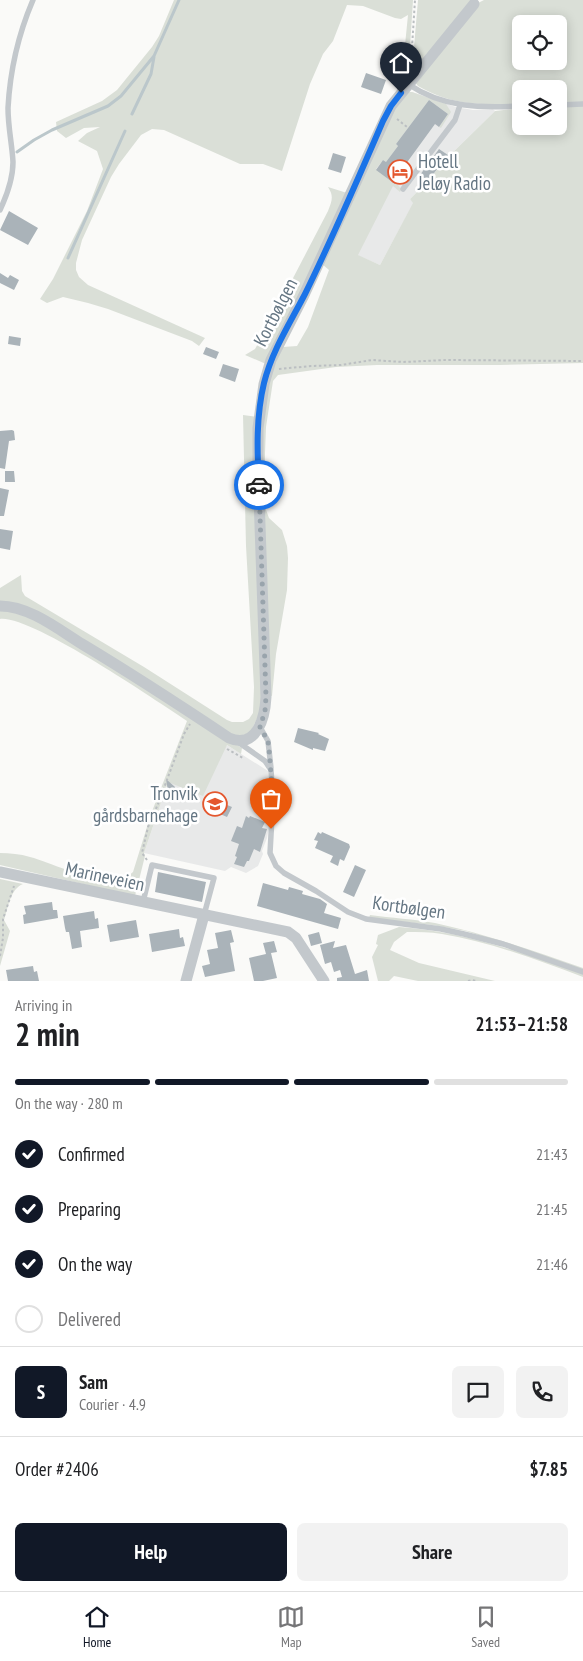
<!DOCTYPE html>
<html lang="en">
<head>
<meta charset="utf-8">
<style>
	body { margin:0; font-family:"PT Sans Narrow",sans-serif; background:#f2f2f2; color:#202124; height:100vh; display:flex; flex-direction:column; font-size:19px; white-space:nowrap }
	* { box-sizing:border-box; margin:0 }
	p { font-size:16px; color:#757577 }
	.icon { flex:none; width:28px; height:28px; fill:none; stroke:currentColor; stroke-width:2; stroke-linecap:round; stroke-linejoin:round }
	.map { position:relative; height:981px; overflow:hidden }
	.drawer { display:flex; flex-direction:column; background:#fff; flex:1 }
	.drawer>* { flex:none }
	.buttons { position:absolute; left:512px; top:15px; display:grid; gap:10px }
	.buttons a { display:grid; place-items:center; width:55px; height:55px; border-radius:8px; background:#fff; box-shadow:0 2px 12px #0003; font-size:25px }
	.pin { position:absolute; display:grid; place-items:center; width:42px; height:42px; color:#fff; margin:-51px -21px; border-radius:50% 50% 50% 0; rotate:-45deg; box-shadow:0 0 5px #0007 }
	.pin .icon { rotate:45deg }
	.courier { position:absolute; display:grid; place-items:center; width:50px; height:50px; margin:-25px; border:4px solid #1a73e8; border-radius:50%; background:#fff; color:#222; box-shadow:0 1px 6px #0007 }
	.head em { font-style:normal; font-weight:700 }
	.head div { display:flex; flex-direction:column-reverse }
	.head { display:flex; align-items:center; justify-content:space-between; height:85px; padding:0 15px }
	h1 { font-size:32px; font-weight:700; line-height:38px }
	.bar { display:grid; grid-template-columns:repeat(4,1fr); gap:8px 5px; align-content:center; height:60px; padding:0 15px }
	.bar i { height:6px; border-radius:4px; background:#e0e0e0 }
	.bar .active { background:#111827 }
	.bar p { grid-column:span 4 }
	.line { display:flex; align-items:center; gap:12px; padding:0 15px; border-top:1px solid #e0e0e0 }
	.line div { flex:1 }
	.round { display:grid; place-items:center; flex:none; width:52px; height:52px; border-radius:8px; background:#f2f2f2 }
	ol { padding:0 15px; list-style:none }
	li { display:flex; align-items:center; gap:15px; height:55px }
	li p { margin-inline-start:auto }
	li .icon { padding:5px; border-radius:50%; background:#111827; color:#fff; stroke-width:4 }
	li:last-child { color:#757577 }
	li i { width:28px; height:28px; border:2px solid #e0e0e0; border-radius:50% }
	.action { display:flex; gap:10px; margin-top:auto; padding:10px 15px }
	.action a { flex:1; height:58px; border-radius:8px; background:#111827; color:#fff; font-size:20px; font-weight:700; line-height:58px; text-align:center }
	.action a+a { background:#f2f2f2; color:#202124 }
	.dock { display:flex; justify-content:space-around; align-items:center; height:70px; border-top:1px solid #e0e0e0; background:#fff; font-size:14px; color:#757577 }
	.dock a { display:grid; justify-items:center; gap:2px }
	.dock .active { color:#111827 }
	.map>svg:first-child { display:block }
</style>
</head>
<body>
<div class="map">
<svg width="583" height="981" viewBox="0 0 583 981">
	<rect width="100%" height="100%" fill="#fafaf8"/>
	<path fill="#e8e9e9" d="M412,92L456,107L473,110L493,109L495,111L443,162L428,181L410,199L414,202L380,265L359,256L335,236Z
		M227,745L268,771L269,777L270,823L267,838L262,851L263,854L258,866L246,873L231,867L225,871L144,853L168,782Z"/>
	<path fill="#dadfd7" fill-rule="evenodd" d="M174,0H413L409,63L404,62V55L408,15L401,19L395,18L363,6L347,5L333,41L323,54L310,84L282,171L263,164H240L164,130L152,129L141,135L119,164L111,177L82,240L76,263V270L79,277L88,285L205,338L199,346L192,341L108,309L88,303L63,297L47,303L40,299L53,279L87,211L103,169L97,151L78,141L87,133L100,127L84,128L66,138L57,131L56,122L102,101L117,90L152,47L159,36Z
		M418,0H473L418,66H414L413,59Z
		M484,0H583V102L559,103V89H521V104C482,105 453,106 418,86L415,82L478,3ZM521,24H559V61H521Z
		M407,92H412L446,104L451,112L441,128L439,127L448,114L429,100L396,144L398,146L386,162L383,160L376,169L398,185L401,189L400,192L393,186L358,255L380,265L413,203L410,199L428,181L443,162L495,111L521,108V126H559V106L583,105V363L499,365H377L336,367L278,375L273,381L266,427L265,453V507L269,518L282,530L287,546L288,558L287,590L276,654L272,696L268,695L261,443L268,378L283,347L297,346L308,327L329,270L322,264L387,116Z
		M328,187L347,193L266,364L245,355L255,349L267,328L328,211C332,201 334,196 328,187Z
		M243,415L257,417L263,707L250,733L236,737L88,644L0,603V588L21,575L22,591L25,596L144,667L227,720L232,722H243L249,719L253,713L254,687L246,546Z
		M0,609H9L42,623L242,748L241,754L227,745L203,796L168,782L144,853L145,856L135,896L0,865V853C10,853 20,854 30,857C57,864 109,893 133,872L151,814L187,721C155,700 31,615 0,619Z
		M0,879L23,884C10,889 8,908 4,920L10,931L0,966Z
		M370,915C391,918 414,919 435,923C486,934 534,951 583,968V970L466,931L432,925L369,918Z
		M399,927C463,931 523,953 583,974V977C538,960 490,942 442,934C430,932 418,932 407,932L394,942L390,950L419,963L495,981H418L394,976L389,981H378L372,957L378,945L376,944L378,935Z"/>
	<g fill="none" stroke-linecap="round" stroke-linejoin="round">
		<path stroke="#bbc7cb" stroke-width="3" d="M132,114L151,74L154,57
			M17,152L34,140L52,130L108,106L121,96L154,56L179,0
			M68,258L125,131"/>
	</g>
	<path fill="#aab3b9" d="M387,54L398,57L394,68L384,65Z
		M366,73L386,80L381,94L361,87Z
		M429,100L448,114L439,127L435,124L400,172L402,174L395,184L376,170L383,160L386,162L398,146L396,144Z
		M439,149L448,155L428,181L420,175Z
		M333,153L346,157L341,173L328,169Z
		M9,211L38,228L28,245L0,230Z
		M0,273L8,278L10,275L19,280L14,290L0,283Z
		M9,336L21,338L20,346L8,344Z
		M206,347L219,352L216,359L203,354Z
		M223,364L239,369L235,382L219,376Z
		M12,430L14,431L15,440L9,441L5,469L0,468V431Z
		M5,471H14L15,482H5Z
		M0,488L9,490L4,516H0Z
		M0,529L13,531L10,550L0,548Z
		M298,728L319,733L318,734L329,739L325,751L313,748V750L294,742Z
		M166,779L175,787L177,799L168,791Z
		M215,800L232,807L227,817L211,810Z
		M246,816L249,818L250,816L265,822L262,828L267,829L260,852L254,849L249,861H247L244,867L234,864L237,857L235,856L239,844L231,841L237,826L242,828Z
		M318,832L321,834L322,832L349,844L350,847L344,861L340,859L338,866L330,862L333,856L315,848L318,841L314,840Z
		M355,865L366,870L354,897L343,892Z
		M158,872L206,882L202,902L155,892Z
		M263,883L288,890L289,887L303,891L302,894L320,899L327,904L324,913L341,918L338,929L257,906Z
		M52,902L53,910H57L58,918L24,924L23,915L26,914L24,906Z
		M94,911L95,919L98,918L99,928L80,931L82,947L72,949L69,932H66L65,928L63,916Z
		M136,920L139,937L110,942L107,925Z
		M179,929L180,938L183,937L185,946L152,952L149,934Z
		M231,930L234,942L230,943L235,971L205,977L202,966L210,964L207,950L218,948L215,933Z
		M319,932L322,943L311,946L308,935Z
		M274,941L277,952L271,953L277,978L263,981H254L249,958L266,954L263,943Z
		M335,941L333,948L346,945L355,974L367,970L369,981H337V978L342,977L340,970L334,972L331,962L325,964L320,945Z
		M33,966L34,972L37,971L39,981H8L6,970Z"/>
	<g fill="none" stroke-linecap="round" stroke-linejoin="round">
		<path stroke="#bbbfc2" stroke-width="2" stroke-dasharray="2.5 2.5" stroke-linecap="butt" d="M411,63L415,0
			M397,119L407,127
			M279,369L311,366L341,365L372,360L403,362L446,360L583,361
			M227,749L243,758
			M147,860L142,853L148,827L158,804L184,734L190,724
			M0,956L3,938V919L14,886
			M468,981L472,980L477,981"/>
		<path stroke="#c3c8cc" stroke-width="5.5" d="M408,84C443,108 481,108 521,106
			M559,105L583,104
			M403,189L455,120L460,105
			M0,210C7,195 13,178 13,162C12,144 8,127 8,108C10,71 18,35 33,0
			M260,727L268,741L271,768
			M238,742L265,761L271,770L273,799L270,853L276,866L284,873L316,891L348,912L366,919L441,929L464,934L503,944L583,972
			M143,902L152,865L214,878L204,915"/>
		<path stroke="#c3c8cc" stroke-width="11" d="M0,606C29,606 58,629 82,644C132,674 181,706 229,738C257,750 265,717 266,697L258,468V428L264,384L271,360L304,295L391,106L474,4
			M0,872L288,932L296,938L324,981
			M186,981L204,915"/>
	</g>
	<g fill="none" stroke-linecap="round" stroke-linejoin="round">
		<path stroke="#99a4ac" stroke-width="5" stroke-dasharray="0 9" d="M259,485L266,697L265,711L260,727L268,741L269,749L273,799L271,829"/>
		<path stroke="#1a73e8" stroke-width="6" d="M259,485C257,451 256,416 264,383C272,351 290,323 305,294C333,237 358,179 383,121L391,106L401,93"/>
	</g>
	<defs>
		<g id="hotel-ring" transform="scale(1.25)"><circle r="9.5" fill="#fff" stroke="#e4572e" stroke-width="1.5"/><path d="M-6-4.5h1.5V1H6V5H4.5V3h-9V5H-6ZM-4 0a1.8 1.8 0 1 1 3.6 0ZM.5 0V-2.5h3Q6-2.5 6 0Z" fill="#e4572e"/></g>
		<g id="school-ring" transform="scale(1.25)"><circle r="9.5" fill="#fff" stroke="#e4572e" stroke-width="1.5"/><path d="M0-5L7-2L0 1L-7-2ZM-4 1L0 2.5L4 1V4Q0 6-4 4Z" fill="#e4572e"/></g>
	</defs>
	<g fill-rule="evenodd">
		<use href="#hotel-ring" x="400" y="172"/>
		<use href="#school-ring" x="215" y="804"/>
	</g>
	<g text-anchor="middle" stroke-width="5" stroke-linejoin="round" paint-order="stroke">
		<g font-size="19" fill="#657683" stroke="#fff" text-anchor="start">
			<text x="418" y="168">Hotell<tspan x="418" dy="22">Jeløy Radio</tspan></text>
			<text x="198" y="800" text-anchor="end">Tronvik<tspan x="198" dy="22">gårdsbarnehage</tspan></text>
		</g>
		<g font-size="19" fill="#657683" stroke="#fff">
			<text transform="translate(275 312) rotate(-63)" y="7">Kortbølgen</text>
			<text transform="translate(105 876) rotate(12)" y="7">Marineveien</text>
			<text transform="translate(409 907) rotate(8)" y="7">Kortbølgen</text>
		</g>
	</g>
</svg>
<div class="buttons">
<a><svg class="icon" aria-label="locate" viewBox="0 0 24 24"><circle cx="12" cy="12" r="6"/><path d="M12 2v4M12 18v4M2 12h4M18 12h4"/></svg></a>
<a><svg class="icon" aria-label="layers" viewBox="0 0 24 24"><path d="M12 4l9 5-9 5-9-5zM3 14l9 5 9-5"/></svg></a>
</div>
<div class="pin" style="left:271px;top:829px;background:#ea580c"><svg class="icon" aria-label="bag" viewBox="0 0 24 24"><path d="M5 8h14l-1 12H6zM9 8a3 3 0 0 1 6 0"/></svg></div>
<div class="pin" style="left:401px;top:93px;background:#1f2937"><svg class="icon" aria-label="home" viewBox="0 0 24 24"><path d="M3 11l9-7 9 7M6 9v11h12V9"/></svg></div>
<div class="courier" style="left:259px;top:485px"><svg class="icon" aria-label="car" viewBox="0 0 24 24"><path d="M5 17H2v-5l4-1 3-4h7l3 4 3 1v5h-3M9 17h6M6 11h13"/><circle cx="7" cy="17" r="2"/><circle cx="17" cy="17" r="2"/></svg></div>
</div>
<section class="drawer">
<div class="head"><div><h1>2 min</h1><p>Arriving in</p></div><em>21:53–21:58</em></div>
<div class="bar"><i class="active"></i><i class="active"></i><i class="active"></i><i></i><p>On the way · 280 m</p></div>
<ol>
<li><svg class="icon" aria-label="check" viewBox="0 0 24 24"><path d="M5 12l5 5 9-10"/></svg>Confirmed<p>21:43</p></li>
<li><svg class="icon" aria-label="check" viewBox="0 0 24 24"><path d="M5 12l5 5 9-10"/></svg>Preparing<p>21:45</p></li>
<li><svg class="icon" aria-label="check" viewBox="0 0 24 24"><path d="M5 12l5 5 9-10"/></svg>On the way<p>21:46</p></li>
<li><i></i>Delivered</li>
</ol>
<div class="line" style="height:90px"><b class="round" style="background:#111827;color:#fff">S</b><div><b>Sam</b><p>Courier · 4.9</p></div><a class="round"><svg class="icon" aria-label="chat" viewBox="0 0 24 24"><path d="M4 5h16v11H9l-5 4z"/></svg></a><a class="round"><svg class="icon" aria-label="phone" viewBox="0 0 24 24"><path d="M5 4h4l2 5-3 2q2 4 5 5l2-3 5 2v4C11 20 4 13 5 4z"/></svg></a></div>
<div class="line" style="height:65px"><div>Order #2406</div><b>$7.85</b></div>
<div class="action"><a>Help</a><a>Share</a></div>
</section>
<nav class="dock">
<a class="active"><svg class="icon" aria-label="home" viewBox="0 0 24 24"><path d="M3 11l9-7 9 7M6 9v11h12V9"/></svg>Home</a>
<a><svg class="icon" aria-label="map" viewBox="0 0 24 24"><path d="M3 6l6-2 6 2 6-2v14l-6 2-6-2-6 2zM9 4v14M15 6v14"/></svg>Map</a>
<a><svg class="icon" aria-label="saved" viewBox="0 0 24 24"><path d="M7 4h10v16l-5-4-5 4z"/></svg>Saved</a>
</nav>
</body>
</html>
